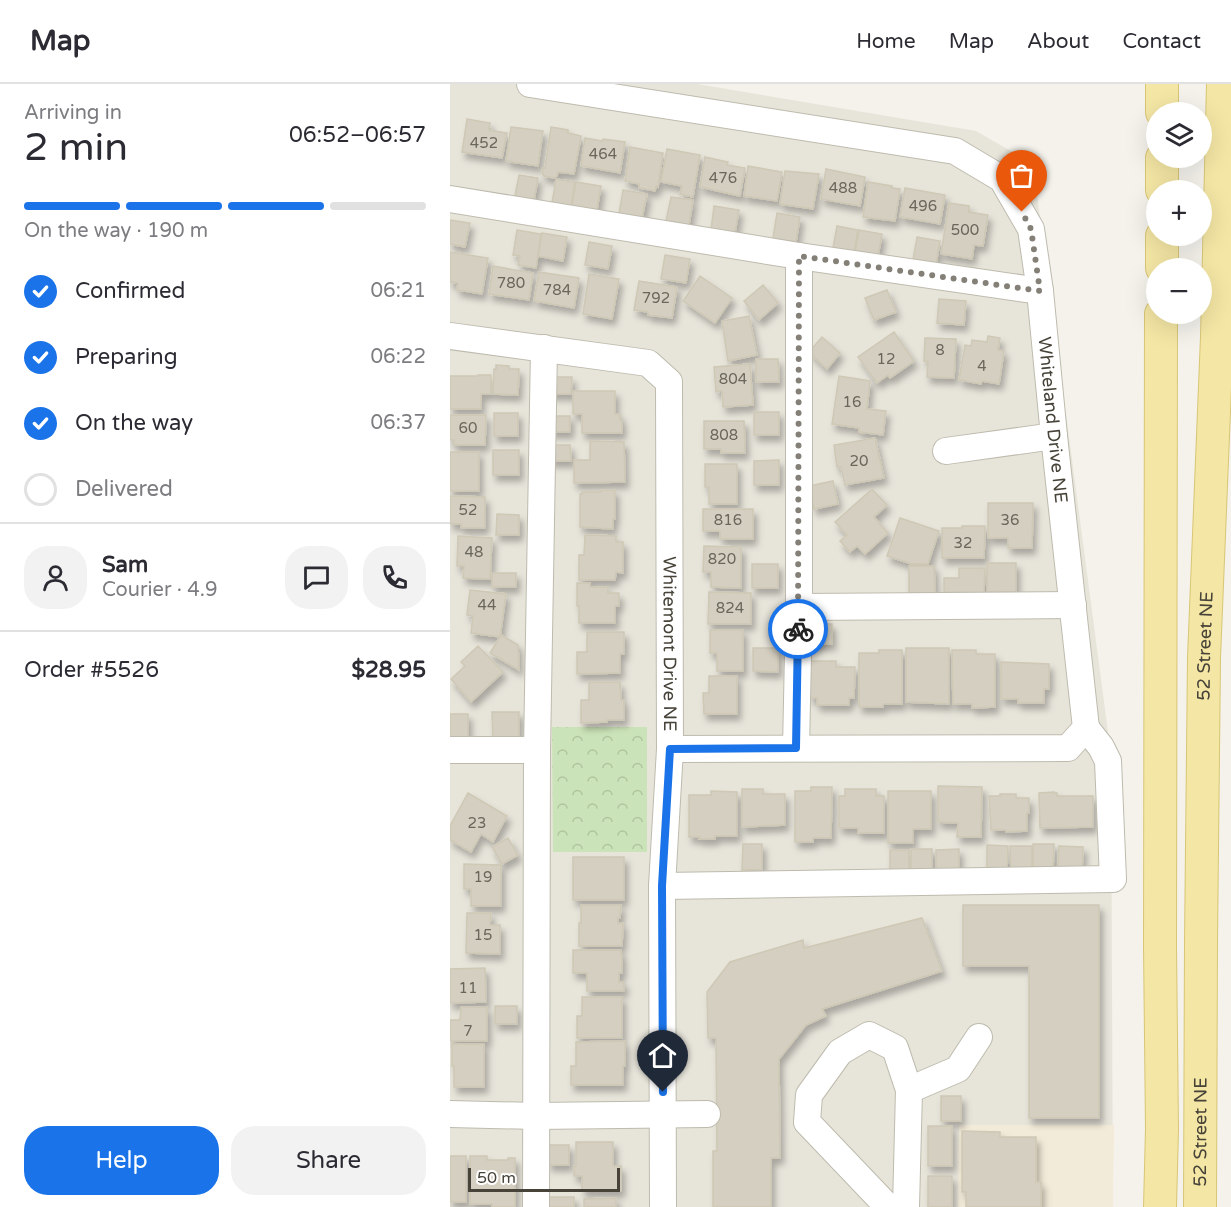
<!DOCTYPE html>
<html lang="en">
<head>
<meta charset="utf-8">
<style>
	body { margin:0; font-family:"Varela Round",sans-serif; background:#f2f2f3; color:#2b2b33; height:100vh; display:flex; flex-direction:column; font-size:22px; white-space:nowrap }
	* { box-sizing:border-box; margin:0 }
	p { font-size:20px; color:#7c7c81 }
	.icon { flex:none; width:33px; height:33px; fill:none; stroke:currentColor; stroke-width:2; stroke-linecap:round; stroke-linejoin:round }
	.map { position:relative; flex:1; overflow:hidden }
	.drawer { display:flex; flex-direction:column; background:#fff; width:450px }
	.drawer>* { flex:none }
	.tools { position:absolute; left:696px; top:18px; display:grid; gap:12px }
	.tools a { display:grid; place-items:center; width:66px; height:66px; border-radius:50%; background:#fff; box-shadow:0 6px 24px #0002; font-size:30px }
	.scale { position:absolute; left:18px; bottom:15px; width:152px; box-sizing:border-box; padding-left:6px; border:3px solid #474339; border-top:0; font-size:16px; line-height:21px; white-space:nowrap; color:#474339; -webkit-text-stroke:4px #fff; paint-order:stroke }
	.pin { position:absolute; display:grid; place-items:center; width:51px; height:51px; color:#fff; margin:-62px -26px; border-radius:50% 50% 50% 0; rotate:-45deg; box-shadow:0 0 6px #0007 }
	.pin .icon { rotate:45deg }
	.courier { position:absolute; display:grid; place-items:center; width:60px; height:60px; margin:-30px; border:4px solid #1a73e8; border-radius:50%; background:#fff; color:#222; box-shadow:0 2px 8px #0007 }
	.headline em { font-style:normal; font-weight:600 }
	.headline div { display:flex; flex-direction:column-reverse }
	.headline { display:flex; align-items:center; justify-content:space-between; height:102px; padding:0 24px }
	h1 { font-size:39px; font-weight:600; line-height:45px }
	.bar { display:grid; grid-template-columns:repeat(4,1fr); gap:9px 6px; align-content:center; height:72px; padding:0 24px }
	.bar i { height:8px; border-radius:4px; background:#e1e1e2 }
	.bar .selected { background:#1a73e8 }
	.bar p { grid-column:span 4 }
	.line { display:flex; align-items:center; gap:15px; padding:0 24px; border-top:2px solid #e1e1e2 }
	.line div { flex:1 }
	.round { display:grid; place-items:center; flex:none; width:63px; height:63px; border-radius:24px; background:#f2f2f3 }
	ol { padding:0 24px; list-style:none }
	li { display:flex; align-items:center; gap:18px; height:66px }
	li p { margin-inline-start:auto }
	li .icon { padding:6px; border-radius:50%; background:#1a73e8; color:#fff; stroke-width:4 }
	li:last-child { color:#7c7c81 }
	li i { width:33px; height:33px; border:3px solid #e1e1e2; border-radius:50% }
	.action { display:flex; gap:12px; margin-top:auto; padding:12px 24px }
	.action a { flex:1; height:69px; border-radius:24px; background:#1a73e8; color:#fff; font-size:24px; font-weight:600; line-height:69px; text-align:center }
	.action a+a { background:#f2f2f3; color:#2b2b33 }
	header { display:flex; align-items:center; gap:36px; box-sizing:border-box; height:84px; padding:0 30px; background:#fff; border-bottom:2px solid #e1e1e2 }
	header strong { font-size:28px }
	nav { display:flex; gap:33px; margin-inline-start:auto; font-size:21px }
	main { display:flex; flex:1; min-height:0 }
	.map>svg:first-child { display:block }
</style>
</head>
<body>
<header>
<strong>Map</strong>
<nav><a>Home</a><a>Map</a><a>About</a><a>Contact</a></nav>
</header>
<main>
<section class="drawer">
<div class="headline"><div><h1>2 min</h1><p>Arriving in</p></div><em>06:52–06:57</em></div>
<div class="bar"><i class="selected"></i><i class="selected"></i><i class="selected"></i><i></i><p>On the way · 190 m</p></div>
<ol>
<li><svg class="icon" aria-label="check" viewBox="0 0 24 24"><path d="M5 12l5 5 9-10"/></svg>Confirmed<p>06:21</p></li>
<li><svg class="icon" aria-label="check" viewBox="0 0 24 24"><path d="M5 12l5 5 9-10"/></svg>Preparing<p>06:22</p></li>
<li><svg class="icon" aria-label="check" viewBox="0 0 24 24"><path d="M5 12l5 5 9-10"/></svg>On the way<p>06:37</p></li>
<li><i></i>Delivered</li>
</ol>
<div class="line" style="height:108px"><a class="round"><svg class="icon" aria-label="person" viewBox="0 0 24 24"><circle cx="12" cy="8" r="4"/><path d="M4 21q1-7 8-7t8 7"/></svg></a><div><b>Sam</b><p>Courier · 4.9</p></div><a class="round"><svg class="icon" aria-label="chat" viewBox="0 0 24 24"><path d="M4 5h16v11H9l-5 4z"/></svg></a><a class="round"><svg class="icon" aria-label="phone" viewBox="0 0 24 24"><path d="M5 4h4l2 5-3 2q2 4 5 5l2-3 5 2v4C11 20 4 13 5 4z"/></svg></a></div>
<div class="line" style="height:78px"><div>Order #5526</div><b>$28.95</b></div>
<div class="action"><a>Help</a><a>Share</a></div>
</section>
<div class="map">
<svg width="781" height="1123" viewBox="0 0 781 1123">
	<defs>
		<pattern id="park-crowns" width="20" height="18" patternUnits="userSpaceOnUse" patternTransform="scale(1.5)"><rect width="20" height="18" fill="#cbe3b8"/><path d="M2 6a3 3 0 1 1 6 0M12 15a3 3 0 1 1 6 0" fill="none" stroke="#b0c49f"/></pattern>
		<filter id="shadow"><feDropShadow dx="3.5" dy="6" stdDeviation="3" flood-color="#0004"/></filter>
	</defs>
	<rect width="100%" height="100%" fill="#f4f2eb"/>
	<path fill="#e7e4da" d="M0,0H247L526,47L583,80L661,671L663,1123H0Z"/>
	<path fill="#f3ebd9" d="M509,1041H664L663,1123H508Z"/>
	<path fill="url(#park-crowns)" d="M102,643H197V768H103Z"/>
	<path fill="#d4cfc1" stroke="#cec8b5" stroke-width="1.5" filter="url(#shadow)" d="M17,35L40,39L39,46L57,49L52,74L12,68Z
		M61,43L93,47L88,82L56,77Z
		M101,43L118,46V49L131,52L124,90L108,88L107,92L104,94L94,92L92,89L93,84H95Z
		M135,54L152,57L153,55L175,58L170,89L131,82Z
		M180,63L213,69L208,103L206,102L205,107L189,104V100L175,97Z
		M217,65L250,71L243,113L230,110L232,102L211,98Z
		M255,73L278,78L277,81L295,84L290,112L250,103Z
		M298,82L332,88L327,117L294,112Z
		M376,85L415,93L410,122L371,115Z
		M335,87L369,90L363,125L330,120Z
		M69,91L88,94L84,116L65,112Z
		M106,95L125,98L121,122L102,119Z
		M126,98L151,102L147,126L122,122Z
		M418,98L442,102V104L450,105L445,137L413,133Z
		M455,104L495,111L490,140L450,133Z
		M173,106L197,110L192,134L169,130Z
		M221,113L243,116L239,141L216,137Z
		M499,119L519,122V128L538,131L533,162L524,161L522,175L491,170Z
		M264,122L289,126L285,149L261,146Z
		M327,129L350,133L346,158L323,154Z
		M0,136L20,139L15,163L0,160Z
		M387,142L408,146L404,168L383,164Z
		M67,146L91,150L86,184L68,181L70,172L63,171Z
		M409,146L432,150L428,172L405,169Z
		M92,149L117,153L113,177L88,172Z
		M467,153L490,157L486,180L463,176Z
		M139,158L162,162L158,185L135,181Z
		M0,168L38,174L32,210L7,206L8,199L0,198Z
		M215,171L240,175L236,199L211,195Z
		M43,182L83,189L79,216L39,210Z
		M89,188L129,194L124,224L84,217Z
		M139,190L169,195L162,235L133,230Z
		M250,192L282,214L265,239L233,217Z
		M189,197L227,203L222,234L198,231V228L184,226Z
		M313,201L328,219L309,236L294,217Z
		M437,206L446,228L424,236L415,214Z
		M489,215L516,217L514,241L487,239Z
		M299,232L307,271L278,277L272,237Z
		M444,248L464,277L440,294L438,291L427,299L408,273Z
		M538,252L550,254L548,266L554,267L549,300L532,297L531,300L509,296L515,261L521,262L522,256L537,258Z
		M372,253L390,269L377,285L359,268Z
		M475,254L506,255L504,294L477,293L478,278L474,277Z
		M306,275H328L329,298H306Z
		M300,280L303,321L273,323L272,307L266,308L264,283Z
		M46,281L59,282V285H69L68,311L43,310L44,285H46Z
		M28,291H41V310H31V325H0V292H28Z
		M389,292L420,297L417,325L436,327L433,351L409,348V344L382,340Z
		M99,293H122L121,310H99Z
		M123,307H165V330H170V336H172V349H132V330H123Z
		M304,328H329V351H304Z
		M44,329H68V352H44Z
		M0,331H36L35,361H4V356H0Z
		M99,332H120V348H99Z
		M254,337H294L295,369H271V365H254Z
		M425,354L434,394L395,401L391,383H387L384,361Z
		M140,357L174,358L175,398L124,399V376H140Z
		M99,361H120L121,377H99Z
		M43,366H69V391H43Z
		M0,368H29V407H0Z
		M329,376V401H304V377Z
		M255,380H287V420H259V403H255Z
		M383,397L388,420L364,425L359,402Z
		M422,405L437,421L424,433L438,449L415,470L407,462L400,468L390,457L397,451L385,438Z
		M151,406H165V435H163V445L130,443V410H132V408H151Z
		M0,412L35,413V444H11V440H0Z
		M538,419H583L582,464H558V454H538Z
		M253,425H303V455H270V447H253Z
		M47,430L69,431V451H46Z
		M450,434L489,447L478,480H462L437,472Z
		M512,442H535L534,474H492V444H512Z
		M135,451L166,452V458H173V489L166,488L165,496H129V471H134Z
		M8,452L42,454L40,495L13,494L14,482H7Z
		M254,462L291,463V504L261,503V488H253Z
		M537,479H566V508H537Z
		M302,480H328V504H302Z
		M459,482H484L485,509H459Z
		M509,484H535L534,509L494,508V494H509Z
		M42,489H66V503H42Z
		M127,499H140V503H158V509H169V522H165V539H129V522H127Z
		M20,506L56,510L50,553L21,549L23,532L17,531Z
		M259,508L301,509V540H258Z
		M360,540H382V560H361Z
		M260,546H293V587H267V569H260Z
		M137,548H174V570H170V589L127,590V568H137Z
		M51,551L68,561L69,586L40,569Z
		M28,562L53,588L21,618L1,595L15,582L11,578Z
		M303,564H328V588L303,587Z
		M456,564H499V620L456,618Z
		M429,566H452V620H433V623H409V569H429Z
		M502,566H526V570H545V623L522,624V620H503Z
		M360,577H386V583H405L404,614H399V621H367V614H360Z
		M551,578L599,580V605H594V619H568V615H551Z
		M259,592H287V630H254L253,609H259Z
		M139,598H170L171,616H174V636H157V638L131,639V616H139Z
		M42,628H69V654H43Z
		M0,630H18V653H0Z
		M488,702L532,703L531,753H507L508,739L488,738Z
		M361,703H382L381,754H363V758H345V707H361Z
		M292,705H313V710H335V741L292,743Z
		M395,705H426V712H434V749H408V744H389V712H395Z
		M261,707L287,708V752H265V755H249L250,753H239V711H261Z
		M438,707H481V745H463V759H438Z
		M604,708V709H607V712H643V743L590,744L589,709Z
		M18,709L57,732L43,758L31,750L21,768L0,756V742Z
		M550,710H566V714H579V729H577V747L556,748V746H541L539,712H550Z
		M58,754L68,771L52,780L42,763Z
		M293,760H312V786H292Z
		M583,760H604L603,786H583Z
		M537,761L558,762L557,787H537Z
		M560,762H582V786L561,787Z
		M609,762L633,763L632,787L608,786Z
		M461,765H482V787H461Z
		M509,765V786H486V766Z
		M440,766H459V787L440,786Z
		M123,773H174V816H123Z
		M14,780L51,781V822H21V805H14Z
		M131,821H171L170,834H168V839H173L172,862H129V839H131Z
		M513,821H649V1034H579V882H513Z
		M17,829H41L40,841H50V870L16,869Z
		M472,834L492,887L372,925L376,932L356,941L329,975L330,1074H321V1123H263V1067H267L266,954H258L257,908L280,878L353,856L354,864Z
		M123,866H171V871H172V889H169V898H174V907H137V889H123Z
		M35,884L36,918L0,919V885Z
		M132,913H172V954H127V932H132Z
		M45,922H67V940H45Z
		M11,923H37V957H0V936H10Z
		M175,957V982H173V1001H121V982H126V958Z
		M2,960H34V1003H4V982H2Z
		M491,1012H511V1037H491Z
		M478,1042H502V1082H478Z
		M512,1047L550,1048V1053H586V1098H591V1123H516V1108H512Z
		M126,1058H163V1082H171V1107H132V1092H124V1082H126Z
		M99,1061H119V1081H98Z
		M0,1072H16V1118H0Z
		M20,1072H37V1076H58V1074H65V1123H42V1120H20Z
		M478,1092H502V1123H478Z
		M99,1113H124V1123H99Z
		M166,1114V1123H134V1115Z"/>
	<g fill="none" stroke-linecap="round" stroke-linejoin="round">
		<g stroke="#bebbae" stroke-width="28">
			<g id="minor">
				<path id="s1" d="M80,0L505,67L552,95L581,145L590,207L604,352L636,644L618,664L220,665"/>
				<path d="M0,115L349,172L590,207"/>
				<path id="s2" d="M0,252L198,279L219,298L220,665L212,802L213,1123"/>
				<path d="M496,367L604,352"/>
				<path d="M349,523L623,521"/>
				<path d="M346,664L349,523V172"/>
				<path d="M0,666H87"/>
				<path d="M212,802L663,795L658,677L651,663L636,644"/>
				<path d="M459,1006L508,985L529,953"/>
				<path d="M0,1030L85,1032L257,1030"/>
				<path d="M86,1123L87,666L94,264"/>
				<path d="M438,1123L357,1038L359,1011L390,968L419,951L445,964L459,1006L456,1123"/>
			</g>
		</g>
		<g stroke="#d8c675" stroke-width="34">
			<g id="major">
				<path d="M712,28V0"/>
				<path d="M712,106V74"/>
				<path d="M712,184V152"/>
				<path d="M710,1123L712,1045L710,862L711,230"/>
				<path id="s3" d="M750,1123L751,859L754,574L767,253L773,0"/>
			</g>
		</g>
		<use href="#minor" stroke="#fff" stroke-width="26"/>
		<use href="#major" stroke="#f4e6a4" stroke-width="32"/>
	</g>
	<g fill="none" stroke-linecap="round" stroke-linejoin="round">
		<path stroke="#848077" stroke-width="6" stroke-dasharray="0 10.8" d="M348,545L349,172L590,207L581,145L572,128"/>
		<path stroke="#1a73e8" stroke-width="8" d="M213,1008L212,802L220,665L346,664L348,545"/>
	</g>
	<g text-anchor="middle" stroke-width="4.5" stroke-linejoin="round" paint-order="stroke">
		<g font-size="15" fill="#6a665b">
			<text x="34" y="64">452</text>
			<text x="153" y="75">464</text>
			<text x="273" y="99">476</text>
			<text x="393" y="109">488</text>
			<text x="473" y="127">496</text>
			<text x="515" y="151">500</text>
			<text x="61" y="204">780</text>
			<text x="107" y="211">784</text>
			<text x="206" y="219">792</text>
			<text x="490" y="271">8</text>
			<text x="436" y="280">12</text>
			<text x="532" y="287">4</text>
			<text x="283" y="300">804</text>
			<text x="402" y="323">16</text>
			<text x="18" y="349">60</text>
			<text x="274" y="356">808</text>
			<text x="409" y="382">20</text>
			<text x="18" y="431">52</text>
			<text x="278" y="441">816</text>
			<text x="560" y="441">36</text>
			<text x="513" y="464">32</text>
			<text x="24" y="473">48</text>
			<text x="272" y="480">820</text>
			<text x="37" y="526">44</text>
			<text x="280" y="529">824</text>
			<text x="27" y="744">23</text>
			<text x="33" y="798">19</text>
			<text x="33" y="856">15</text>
			<text x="18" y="909">11</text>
			<text x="18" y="952">7</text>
		</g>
		<g font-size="18" fill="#474339" stroke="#fff">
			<text dy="6" stroke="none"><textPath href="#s1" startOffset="735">Whiteland Drive NE</textPath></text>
			<text dy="6" stroke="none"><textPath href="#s2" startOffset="490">Whitemont Drive NE</textPath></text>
			<text dy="6" stroke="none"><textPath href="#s3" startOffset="561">52 Street NE</textPath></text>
			<text dy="6" stroke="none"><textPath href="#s3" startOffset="75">52 Street NE</textPath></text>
		</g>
	</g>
</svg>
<div class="tools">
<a><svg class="icon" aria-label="layers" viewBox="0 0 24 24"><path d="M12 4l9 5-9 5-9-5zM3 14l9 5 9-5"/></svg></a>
<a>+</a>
<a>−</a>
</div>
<div class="scale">50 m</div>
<div class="pin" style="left:572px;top:128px;background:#ea580c"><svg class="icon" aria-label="bag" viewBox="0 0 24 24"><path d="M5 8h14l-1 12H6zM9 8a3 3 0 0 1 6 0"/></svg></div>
<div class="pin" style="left:213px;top:1008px;background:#1f2937"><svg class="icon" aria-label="home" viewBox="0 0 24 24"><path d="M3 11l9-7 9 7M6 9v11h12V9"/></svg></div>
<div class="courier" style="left:348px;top:545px"><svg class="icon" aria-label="bike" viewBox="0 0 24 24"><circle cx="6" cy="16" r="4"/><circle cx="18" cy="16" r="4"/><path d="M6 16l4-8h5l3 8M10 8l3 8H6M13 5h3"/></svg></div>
</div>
</main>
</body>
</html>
